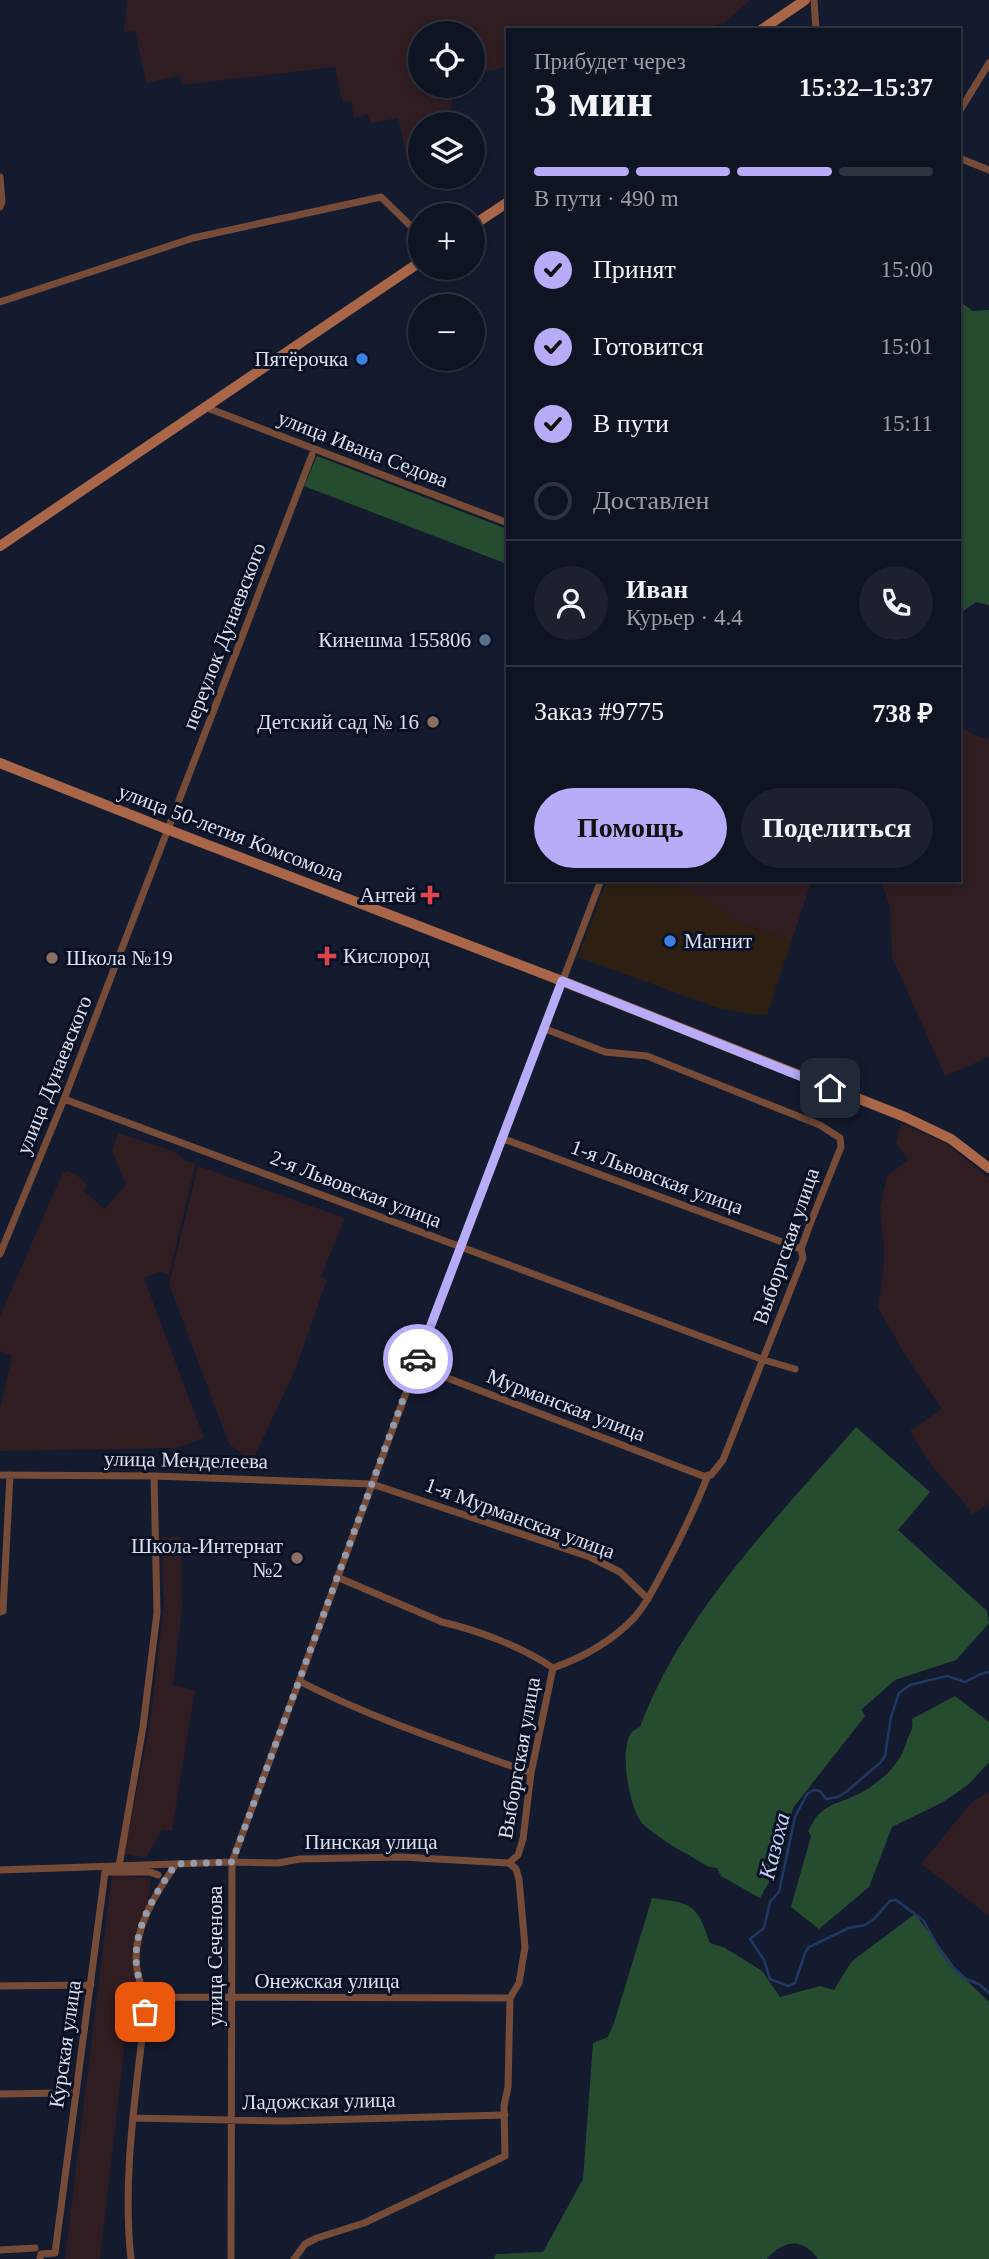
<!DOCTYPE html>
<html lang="ru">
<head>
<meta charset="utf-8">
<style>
	body { margin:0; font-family:Georgia,serif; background:#1d212f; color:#f1f3f6; height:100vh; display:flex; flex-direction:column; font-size:26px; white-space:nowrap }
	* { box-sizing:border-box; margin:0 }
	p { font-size:23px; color:#9b9ea5 }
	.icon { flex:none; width:38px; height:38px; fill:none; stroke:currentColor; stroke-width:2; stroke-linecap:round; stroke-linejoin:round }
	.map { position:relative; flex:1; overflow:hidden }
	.details { position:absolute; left:506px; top:28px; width:455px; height:854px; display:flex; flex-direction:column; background:#0f1422; border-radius:0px; box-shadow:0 4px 10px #0003,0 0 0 2px #2f3340 }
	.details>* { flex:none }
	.fabs { position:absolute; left:408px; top:21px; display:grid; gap:14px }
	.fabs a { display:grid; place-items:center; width:77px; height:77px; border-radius:50%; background:#0f1422; box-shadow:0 4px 10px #0003,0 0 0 2px #2f3340; font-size:35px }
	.pin { position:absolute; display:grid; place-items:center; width:60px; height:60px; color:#fff; margin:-30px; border-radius:14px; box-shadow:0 4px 10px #0006 }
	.courier { position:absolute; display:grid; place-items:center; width:70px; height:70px; margin:-35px; border:5px solid #b8abf7; border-radius:50%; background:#fff; color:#222; box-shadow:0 2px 9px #0007 }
	.headline em { font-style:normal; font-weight:700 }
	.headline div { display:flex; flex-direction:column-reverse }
	.headline { display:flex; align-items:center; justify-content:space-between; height:119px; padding:0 28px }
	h1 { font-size:46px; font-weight:700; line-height:52px }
	.bar { display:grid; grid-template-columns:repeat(4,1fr); gap:10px 7px; align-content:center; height:84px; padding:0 28px }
	.bar i { height:9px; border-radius:5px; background:#2f3340 }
	.bar .on { background:#b8abf7 }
	.bar p { grid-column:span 4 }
	.line { display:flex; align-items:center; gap:18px; padding:0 28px; border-top:2px solid #2f3340 }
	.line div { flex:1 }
	.round { display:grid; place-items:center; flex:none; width:74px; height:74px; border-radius:37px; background:#1d212f }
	ol { padding:0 28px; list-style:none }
	li { display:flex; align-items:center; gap:21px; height:77px }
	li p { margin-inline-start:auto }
	li .icon { padding:7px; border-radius:50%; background:#b8abf7; color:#111; stroke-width:4 }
	li:last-child { color:#9b9ea5 }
	li i { width:38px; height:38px; border:4px solid #2f3340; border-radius:50% }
	.cta { display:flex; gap:14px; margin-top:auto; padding:14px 28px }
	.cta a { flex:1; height:80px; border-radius:42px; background:#b8abf7; color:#111; font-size:28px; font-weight:700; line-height:80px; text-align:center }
	.cta a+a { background:#1d212f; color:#f1f3f6 }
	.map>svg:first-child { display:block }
</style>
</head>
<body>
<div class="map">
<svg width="989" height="2259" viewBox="0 0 989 2259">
	<rect width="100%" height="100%" fill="#141b2e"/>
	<path fill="#2d2013" d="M607,880H657L710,899L741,923L792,940L767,1015L753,1014L718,1008L578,957Z"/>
	<path fill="#2f1d22" d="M127,0H750L723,24L693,30H508L507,67L473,74L472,33H420V86H454L449,124H420V157L407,159L398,118L370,123L368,114L354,118L351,101L343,103L335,67L182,85L179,76L146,83L135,30L124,33Z
		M959,725L972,734L989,739V1057L945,1076L892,957L890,907L881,880H959Z
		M657,880H812L792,940L741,923L711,904L710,899Z
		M901,1123L947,1144L989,1178V1503L972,1515L964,1503L930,1464L910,1431L942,1409L907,1358L878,1308L885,1257L880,1209L887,1176L908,1160L896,1143Z
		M118,1133L175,1152L186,1161L196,1163L169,1275L160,1272L144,1278L204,1438L176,1448L0,1451V1409L12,1356L0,1351V1316L63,1172L66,1173L68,1170L79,1177L87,1185L83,1190L104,1209L126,1185L112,1150Z
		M198,1166L345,1218L321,1277L327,1280L296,1368L252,1462L229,1444L169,1284Z
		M161,1537H181L182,1607L173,1685L195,1690L172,1831L162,1830L146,1858L124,1854L150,1724L164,1604Z
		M989,1791V1916L921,1864L970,1804Z
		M112,1874L151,1879L136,1992L129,2006L100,2259H65Z"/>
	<path fill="#264c30" d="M959,301L973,311L989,310V605L976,602L959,614Z
		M317,456L507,529V564L304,486Z
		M856,1427L930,1492L898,1530L987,1611L989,1623L956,1660L895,1680L861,1710L865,1716L793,1808L783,1849L776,1859L769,1882L760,1898L721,1876L717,1868L709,1867C688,1854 663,1842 645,1826C629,1812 619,1751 631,1733C633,1731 637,1728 640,1727C684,1610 776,1520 856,1427Z
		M955,1696L989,1722V1762L968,1785L943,1802L892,1827L869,1887L819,1929L791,1907L811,1836L808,1831C812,1825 815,1817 820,1813C831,1803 842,1802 854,1796C876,1786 899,1767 906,1744C909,1732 914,1732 912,1719Z
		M652,1898C691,1903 697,1903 710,1943L725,1948L762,1971L780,1997L820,1986L834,1990L852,1961L915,1914L960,1974L989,2002V2259H818C803,2238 784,2239 767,2259H494L496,2254L543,2252L583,2179L593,2043L608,2037L614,2023Z"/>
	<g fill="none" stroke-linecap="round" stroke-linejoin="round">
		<path stroke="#213864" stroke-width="2.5" d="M989,1672L981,1674L965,1682L947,1676L910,1685L899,1693L891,1717L885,1756L881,1762L846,1792L838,1797L826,1799L820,1791L814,1790L807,1794L795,1817L779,1892L770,1902L764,1928L750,1939L764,1960L770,1979L788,1986L795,1983L805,1953L809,1947L849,1928L865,1925L874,1919L890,1901L896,1900L923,1920L944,1957L955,1969L966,1979L979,1984L989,1993"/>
		<path stroke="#764c39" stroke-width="7" d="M814,0L816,30
			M959,112L989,63
			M959,158L989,170
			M0,177L2,202L0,207
			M0,302L193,238L381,197L420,235
			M205,407L508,523
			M64,1099L764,1360L795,1369
			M501,1138L801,1249
			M0,1254L64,1099L312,455
			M416,1366L703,1476L711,1475L723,1460L803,1258L801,1249L810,1224L841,1147L840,1138L820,1125L647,1056L605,1052L543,1028
			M0,1475L154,1476L372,1484L590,1557L620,1572L648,1599
			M337,1577L442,1622C477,1630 523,1647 553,1668
			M0,1612L3,1611L10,1475
			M553,1668C584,1657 611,1642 634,1618C646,1605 654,1588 662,1573C679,1541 695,1509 708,1475
			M299,1681C373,1719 453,1745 531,1773
			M509,1863L518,1855L523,1839L531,1773L553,1668
			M119,1866L143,1727L157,1613L154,1476
			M0,1870L232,1862L278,1863L300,1859L401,1857L509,1863
			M0,1986L91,1985
			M145,1997L510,1998
			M0,2094L62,2093
			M133,2118L284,2121L505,2115
			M0,2250L35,2248
			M40,2259L41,2254L55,2253L105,1872H150L158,1875
			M131,2259C122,2177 136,2093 145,2012C145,1996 140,1984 137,1969C131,1932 156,1893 176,1864
			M231,2259L232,1862L416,1366L601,880
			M294,2259L305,2244L317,2238L364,2223L505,2156L504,2106L508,2087L510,1998L519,1983L525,1947L519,1879L516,1869L509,1863"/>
		<path stroke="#a96648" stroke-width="10" d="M761,30L805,0
			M472,226L508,202
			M0,546L420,262
			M0,763L169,830L562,981L905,1117L951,1139L989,1168"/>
	</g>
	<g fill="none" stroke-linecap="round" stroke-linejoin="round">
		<path stroke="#959bab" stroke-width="7" stroke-dasharray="0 12.6" d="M145,2012C145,1996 139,1984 137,1969C131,1931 155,1893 176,1864L232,1862L418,1359"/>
		<path stroke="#b8abf7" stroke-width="9" d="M418,1359L562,981L830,1088"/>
	</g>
	<g fill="#3f7fe0" stroke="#0b1124" stroke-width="2.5">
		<circle cx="362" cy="359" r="7"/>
		<circle cx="670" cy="941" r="7"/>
	</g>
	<circle fill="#5c6f8a" stroke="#0b1124" stroke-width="2.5" cx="485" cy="640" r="7"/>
	<g fill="#8d6e63" stroke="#0b1124" stroke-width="2.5">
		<circle cx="433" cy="722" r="7"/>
		<circle cx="52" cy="958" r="7"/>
		<circle cx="297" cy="1558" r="7"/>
	</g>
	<g fill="#e0444e" stroke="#0b1124" stroke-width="2.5">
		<path d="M426.5 884.5h7v7h7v7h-7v7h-7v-7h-7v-7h7z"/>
		<path d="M323.5 945.5h7v7h7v7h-7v7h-7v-7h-7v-7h7z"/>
	</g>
	<g text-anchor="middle" stroke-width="6" stroke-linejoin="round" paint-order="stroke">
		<g font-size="21" fill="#dae0ee" stroke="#0b1124" text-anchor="end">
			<text x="348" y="366">Пятёрочка</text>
			<text x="471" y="647">Кинешма 155806</text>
			<text x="419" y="729">Детский сад № 16</text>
			<text x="416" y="902">Антей</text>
			<text x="684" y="948" text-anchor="start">Магнит</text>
			<text x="343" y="963" text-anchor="start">Кислород</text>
			<text x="66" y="965" text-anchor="start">Школа №19</text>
			<text x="283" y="1553">Школа-Интернат<tspan x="283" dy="24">№2</tspan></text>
		</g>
		<g font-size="21" fill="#dae0ee" stroke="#0b1124">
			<text transform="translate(363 449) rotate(21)" y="7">улица Ивана Седова</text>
			<text transform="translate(224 636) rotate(-69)" y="7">переулок Дунаевского</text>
			<text transform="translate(231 833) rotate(21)" y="7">улица 50-летия Комсомола</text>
			<text transform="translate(54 1075) rotate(-68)" y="7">улица Дунаевского</text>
			<text transform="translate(657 1177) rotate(20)" y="7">1-я Львовская улица</text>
			<text transform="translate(356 1189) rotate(21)" y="7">2-я Львовская улица</text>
			<text transform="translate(786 1246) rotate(-71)" y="7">Выборгская улица</text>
			<text transform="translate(566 1405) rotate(21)" y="7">Мурманская улица</text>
			<text transform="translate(186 1460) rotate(1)" y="7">улица Менделеева</text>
			<text transform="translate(520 1518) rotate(20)" y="7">1-я Мурманская улица</text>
			<text transform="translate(519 1758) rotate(-80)" y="7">Выборгская улица</text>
			<text x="371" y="1849">Пинская улица</text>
			<text transform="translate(215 1956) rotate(-90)" y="7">улица Сеченова</text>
			<text x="327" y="1988">Онежская улица</text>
			<text transform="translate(65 2044) rotate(-82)" y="7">Курская улица</text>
			<text transform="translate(319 2101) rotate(-1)" y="7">Ладожская улица</text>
		</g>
		<g font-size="23" font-style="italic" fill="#c3d3f1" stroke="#0b1124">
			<text transform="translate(774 1846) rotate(-76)" y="8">Казоха</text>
		</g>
	</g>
</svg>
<div class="fabs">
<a><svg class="icon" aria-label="locate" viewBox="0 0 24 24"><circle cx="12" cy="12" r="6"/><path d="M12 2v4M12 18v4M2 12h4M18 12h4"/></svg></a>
<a><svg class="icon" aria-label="layers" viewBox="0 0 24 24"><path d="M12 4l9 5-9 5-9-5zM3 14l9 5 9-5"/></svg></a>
<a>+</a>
<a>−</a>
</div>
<div class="pin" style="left:145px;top:2012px;background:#ea580c"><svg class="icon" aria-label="bag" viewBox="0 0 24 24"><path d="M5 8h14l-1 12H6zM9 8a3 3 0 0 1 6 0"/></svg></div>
<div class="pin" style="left:830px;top:1088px;background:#1f2937"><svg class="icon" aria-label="home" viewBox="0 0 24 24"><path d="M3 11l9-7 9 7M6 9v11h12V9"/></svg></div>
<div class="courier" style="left:418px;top:1359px"><svg class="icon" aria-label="car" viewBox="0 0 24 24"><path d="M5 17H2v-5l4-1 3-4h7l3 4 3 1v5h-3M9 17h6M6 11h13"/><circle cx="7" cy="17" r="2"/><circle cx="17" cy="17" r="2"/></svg></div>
<section class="details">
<div class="headline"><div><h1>3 мин</h1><p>Прибудет через</p></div><em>15:32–15:37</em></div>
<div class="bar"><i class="on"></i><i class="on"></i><i class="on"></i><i></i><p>В пути · 490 m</p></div>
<ol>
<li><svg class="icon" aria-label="check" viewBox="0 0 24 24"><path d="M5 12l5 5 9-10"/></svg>Принят<p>15:00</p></li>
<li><svg class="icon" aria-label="check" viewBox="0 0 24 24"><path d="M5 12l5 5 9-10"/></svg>Готовится<p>15:01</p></li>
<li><svg class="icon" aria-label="check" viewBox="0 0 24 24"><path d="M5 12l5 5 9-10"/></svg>В пути<p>15:11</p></li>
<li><i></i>Доставлен</li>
</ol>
<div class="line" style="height:126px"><a class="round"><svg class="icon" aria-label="person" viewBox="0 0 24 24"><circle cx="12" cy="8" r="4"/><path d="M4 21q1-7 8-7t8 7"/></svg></a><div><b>Иван</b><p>Курьер · 4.4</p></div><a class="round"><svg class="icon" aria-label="phone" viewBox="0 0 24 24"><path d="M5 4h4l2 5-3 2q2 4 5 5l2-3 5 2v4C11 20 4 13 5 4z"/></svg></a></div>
<div class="line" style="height:91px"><div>Заказ #9775</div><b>738 ₽</b></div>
<div class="cta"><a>Помощь</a><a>Поделиться</a></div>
</section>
</div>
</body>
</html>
